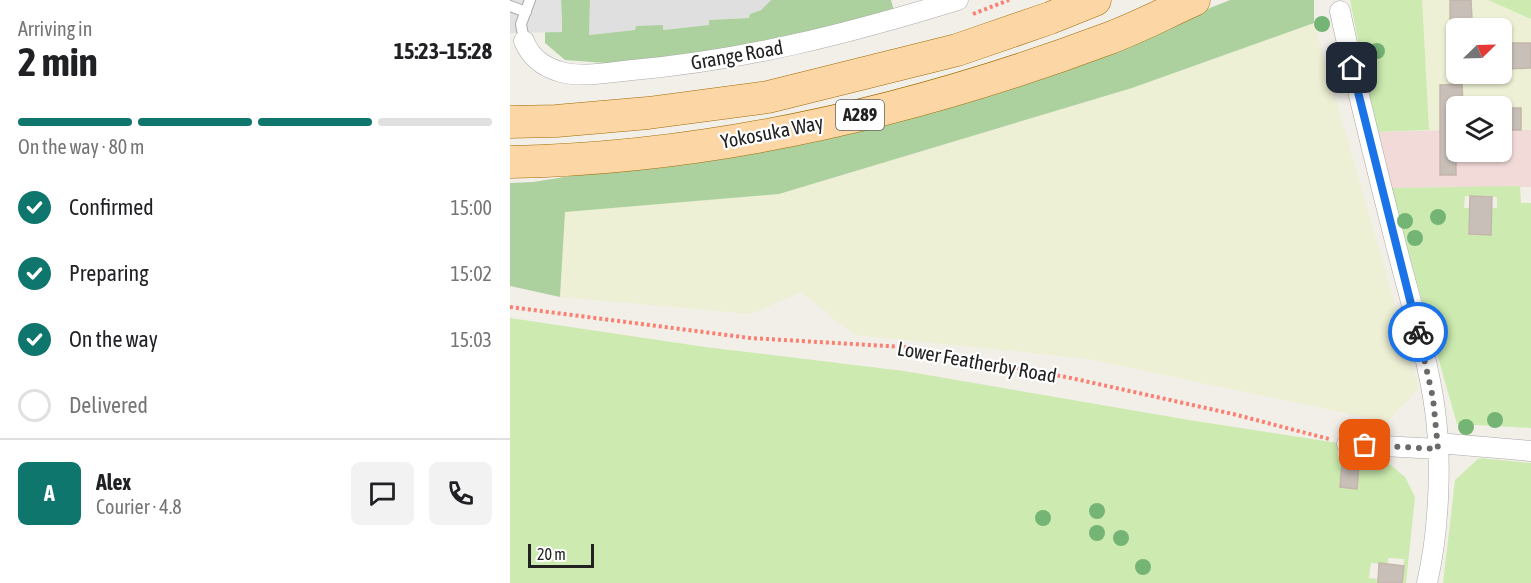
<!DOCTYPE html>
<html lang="en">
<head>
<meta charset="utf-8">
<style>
	body { margin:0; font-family:"Asap Condensed",sans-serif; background:#f2f2f2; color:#202124; height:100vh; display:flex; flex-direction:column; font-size:22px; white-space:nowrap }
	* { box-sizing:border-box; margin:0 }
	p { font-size:20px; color:#757577 }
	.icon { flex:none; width:33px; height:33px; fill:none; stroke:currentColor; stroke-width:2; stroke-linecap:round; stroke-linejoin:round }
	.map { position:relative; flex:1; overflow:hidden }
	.side { display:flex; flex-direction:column; background:#fff; width:510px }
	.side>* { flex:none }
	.needle { width:39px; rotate:67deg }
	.controls { position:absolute; left:936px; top:18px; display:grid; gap:12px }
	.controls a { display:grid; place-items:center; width:66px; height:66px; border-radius:9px; background:#fff; box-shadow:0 2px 4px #0004; font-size:30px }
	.scale { position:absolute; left:18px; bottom:15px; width:66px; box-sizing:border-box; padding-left:6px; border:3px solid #222; border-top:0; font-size:16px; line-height:21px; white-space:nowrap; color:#222; -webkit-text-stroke:4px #fff; paint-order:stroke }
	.pin { position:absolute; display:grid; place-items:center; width:51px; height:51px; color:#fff; margin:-26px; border-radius:12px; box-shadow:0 3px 9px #0006 }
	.courier { position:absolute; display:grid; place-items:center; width:60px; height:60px; margin:-30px; border:4px solid #1a73e8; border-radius:50%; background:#fff; color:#222; box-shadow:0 2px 8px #0007 }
	.summary em { font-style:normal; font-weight:700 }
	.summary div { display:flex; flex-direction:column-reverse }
	.summary { display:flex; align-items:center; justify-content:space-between; height:102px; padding:0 18px }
	h1 { font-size:39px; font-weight:700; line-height:45px }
	.bar { display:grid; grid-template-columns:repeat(4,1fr); gap:9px 6px; align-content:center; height:72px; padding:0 18px }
	.bar i { height:8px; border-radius:4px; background:#e0e0e0 }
	.bar .selected { background:#0f766e }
	.bar p { grid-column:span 4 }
	.line { display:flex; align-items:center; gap:15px; padding:0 18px; border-top:2px solid #e0e0e0 }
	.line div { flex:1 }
	.round { display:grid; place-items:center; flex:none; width:63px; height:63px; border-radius:9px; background:#f2f2f2 }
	ol { padding:0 18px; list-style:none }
	li { display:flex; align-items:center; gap:18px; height:66px }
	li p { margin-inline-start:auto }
	li .icon { padding:6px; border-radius:50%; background:#0f766e; color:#fff; stroke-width:4 }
	li:last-child { color:#757577 }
	li i { width:33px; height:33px; border:3px solid #e0e0e0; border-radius:50% }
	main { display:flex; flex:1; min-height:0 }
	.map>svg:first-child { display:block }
</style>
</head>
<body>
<main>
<section class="side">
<div class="summary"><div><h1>2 min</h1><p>Arriving in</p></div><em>15:23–15:28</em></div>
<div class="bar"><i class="selected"></i><i class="selected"></i><i class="selected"></i><i></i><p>On the way · 80 m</p></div>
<ol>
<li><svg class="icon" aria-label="check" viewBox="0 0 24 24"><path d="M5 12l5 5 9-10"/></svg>Confirmed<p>15:00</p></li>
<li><svg class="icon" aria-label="check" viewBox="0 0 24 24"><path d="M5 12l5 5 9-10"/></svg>Preparing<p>15:02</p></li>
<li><svg class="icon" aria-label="check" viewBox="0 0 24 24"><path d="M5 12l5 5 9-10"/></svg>On the way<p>15:03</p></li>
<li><i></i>Delivered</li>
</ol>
<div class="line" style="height:108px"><b class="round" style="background:#0f766e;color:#fff">A</b><div><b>Alex</b><p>Courier · 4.8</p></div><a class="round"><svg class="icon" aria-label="chat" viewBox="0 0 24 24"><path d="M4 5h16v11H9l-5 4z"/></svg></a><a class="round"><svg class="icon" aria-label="phone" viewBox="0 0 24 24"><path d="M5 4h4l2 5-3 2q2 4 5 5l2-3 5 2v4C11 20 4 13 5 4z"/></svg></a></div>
</section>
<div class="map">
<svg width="1021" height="583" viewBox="0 0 1021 583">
	<rect width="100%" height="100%" fill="#f2efe9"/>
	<path fill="#e0dfdf" d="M80,0H261L251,10L240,14L239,18L199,20V25L153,30V26L126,27V30L79,35Z"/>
	<path fill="#f2dad9" d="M946,130V152H992V130H1021V187L880,188L866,132Z"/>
	<path fill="#eef0d5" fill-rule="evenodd" d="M911,0H978L1021,19V130H992V106H946V130H919ZM946,28H992V74H946Z
		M804,23L909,388L877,422L578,359L344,335L291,292L241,314L50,297L55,212L269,194L622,88Z"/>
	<path fill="#cdebb0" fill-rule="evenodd" d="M840,0H912L919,130L866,132Z
		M978,0H1021V19Z
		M1010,186L1011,203H1021V428L947,424L880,188ZM955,196L987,197V208H981L980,235L959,234L960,208H954Z
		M0,318L195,347L394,371L679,420L828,443V456L876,461L895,477L905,497L896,583H892L894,559L878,558V564L861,563L859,578L868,579V583H0ZM832,463L849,464L847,489L830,487Z
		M969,458L1021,463V583H933L945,480Z"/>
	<path fill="#add19e" d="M51,0H80L79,35L125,30L126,26L153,25V30L199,25V20L239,18L240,14L251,10L261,0H381L385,14L247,47L109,64L55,60L35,43V32H52Z
		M720,0H804V23L622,88L269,194L55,212L50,297L0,286V183L23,182L260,144L619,40Z"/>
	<path fill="#e2e2e2" d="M0,0H51L52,32L0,33Z"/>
	<path fill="#c7bfb8" stroke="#c4b6ab" stroke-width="1.5" d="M940,0H961L962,19H940Z
		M992,43H1021V68L992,69Z
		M952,84L953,106H946V175H930V85Z
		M992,108H1011V130H992Z
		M960,196L982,197L981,235L959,234Z
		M832,463L849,464L847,489L830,487Z
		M869,563L894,566L892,583H868Z"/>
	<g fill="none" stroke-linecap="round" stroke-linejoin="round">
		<g stroke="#a9a9a9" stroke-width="12">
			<path id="lane" d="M0,6L16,12
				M14,41L11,24L20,0"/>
		</g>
		<g stroke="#a9a9a9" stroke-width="21">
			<path id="street" d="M830,11C846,87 865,162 884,237C898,294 917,352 925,410C932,462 929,532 917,583
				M14,41C21,58 33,67 51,72C73,78 100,72 123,70C236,60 341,33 448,0
				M928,443L1021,451
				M837,444L928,449"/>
		</g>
		<g stroke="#a06b00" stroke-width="33">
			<path id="primary" d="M0,122L46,121L138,113L258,97L447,50L540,18L585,0
				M0,162C204,158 407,110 597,39C627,28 655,13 684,0"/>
		</g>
		<path stroke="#fa8072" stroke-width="4" stroke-dasharray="3 3" stroke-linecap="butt" d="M463,14L499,0
			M0,307L240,338L394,347L561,378L723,414L819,439"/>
		<use href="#lane" stroke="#fff" stroke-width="10"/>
		<use href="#street" stroke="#fff" stroke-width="20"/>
		<use href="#primary" stroke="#fcd6a4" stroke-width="32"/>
	</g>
	<g fill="#74b475">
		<circle cx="812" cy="24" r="8"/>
		<circle cx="867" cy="51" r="8"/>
		<circle cx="928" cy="217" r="8"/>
		<circle cx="895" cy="221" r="8"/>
		<circle cx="905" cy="238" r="8"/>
		<circle cx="985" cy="420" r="8"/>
		<circle cx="956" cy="427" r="8"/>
		<circle cx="587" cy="511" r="8"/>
		<circle cx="533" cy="518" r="8"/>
		<circle cx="587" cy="533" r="8"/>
		<circle cx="611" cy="538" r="8"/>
		<circle cx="633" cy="567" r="8"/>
	</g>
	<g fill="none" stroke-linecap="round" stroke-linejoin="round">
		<path stroke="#6b6a68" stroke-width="6" stroke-dasharray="0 10.8" d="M855,445L928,449L923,398L908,332"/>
		<path stroke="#1a73e8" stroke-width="8" d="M842,68L908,332"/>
	</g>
	<g text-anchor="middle" stroke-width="4.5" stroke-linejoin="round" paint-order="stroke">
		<rect fill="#fff" stroke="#646464" stroke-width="1.5" x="326" y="100" width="48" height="30" rx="4.5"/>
		<g font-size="18" font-weight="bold" fill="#222">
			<text x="350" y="121">A289</text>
		</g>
		<g font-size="20" fill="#222" stroke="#fff">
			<text transform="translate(227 55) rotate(-10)" y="7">Grange Road</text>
			<text transform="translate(262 132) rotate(-11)" y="7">Yokosuka Way</text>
			<text transform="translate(467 362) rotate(10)" y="7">Lower Featherby Road</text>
		</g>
	</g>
</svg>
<div class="controls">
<a><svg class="needle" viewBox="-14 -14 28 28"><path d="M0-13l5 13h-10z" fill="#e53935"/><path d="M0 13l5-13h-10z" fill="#757577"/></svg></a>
<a><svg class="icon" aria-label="layers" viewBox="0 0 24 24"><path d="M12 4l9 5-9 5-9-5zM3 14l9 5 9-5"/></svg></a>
</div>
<div class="scale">20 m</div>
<div class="pin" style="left:855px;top:445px;background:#ea580c"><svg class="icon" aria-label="bag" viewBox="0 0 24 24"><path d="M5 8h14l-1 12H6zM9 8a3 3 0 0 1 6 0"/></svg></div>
<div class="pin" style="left:842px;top:68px;background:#1f2937"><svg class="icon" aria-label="home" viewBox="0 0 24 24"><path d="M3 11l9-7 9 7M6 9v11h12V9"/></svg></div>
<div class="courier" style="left:908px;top:332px"><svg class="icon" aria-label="bike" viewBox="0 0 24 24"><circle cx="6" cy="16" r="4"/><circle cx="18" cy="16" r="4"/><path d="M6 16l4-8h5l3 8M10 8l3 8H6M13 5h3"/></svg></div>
</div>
</main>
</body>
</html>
